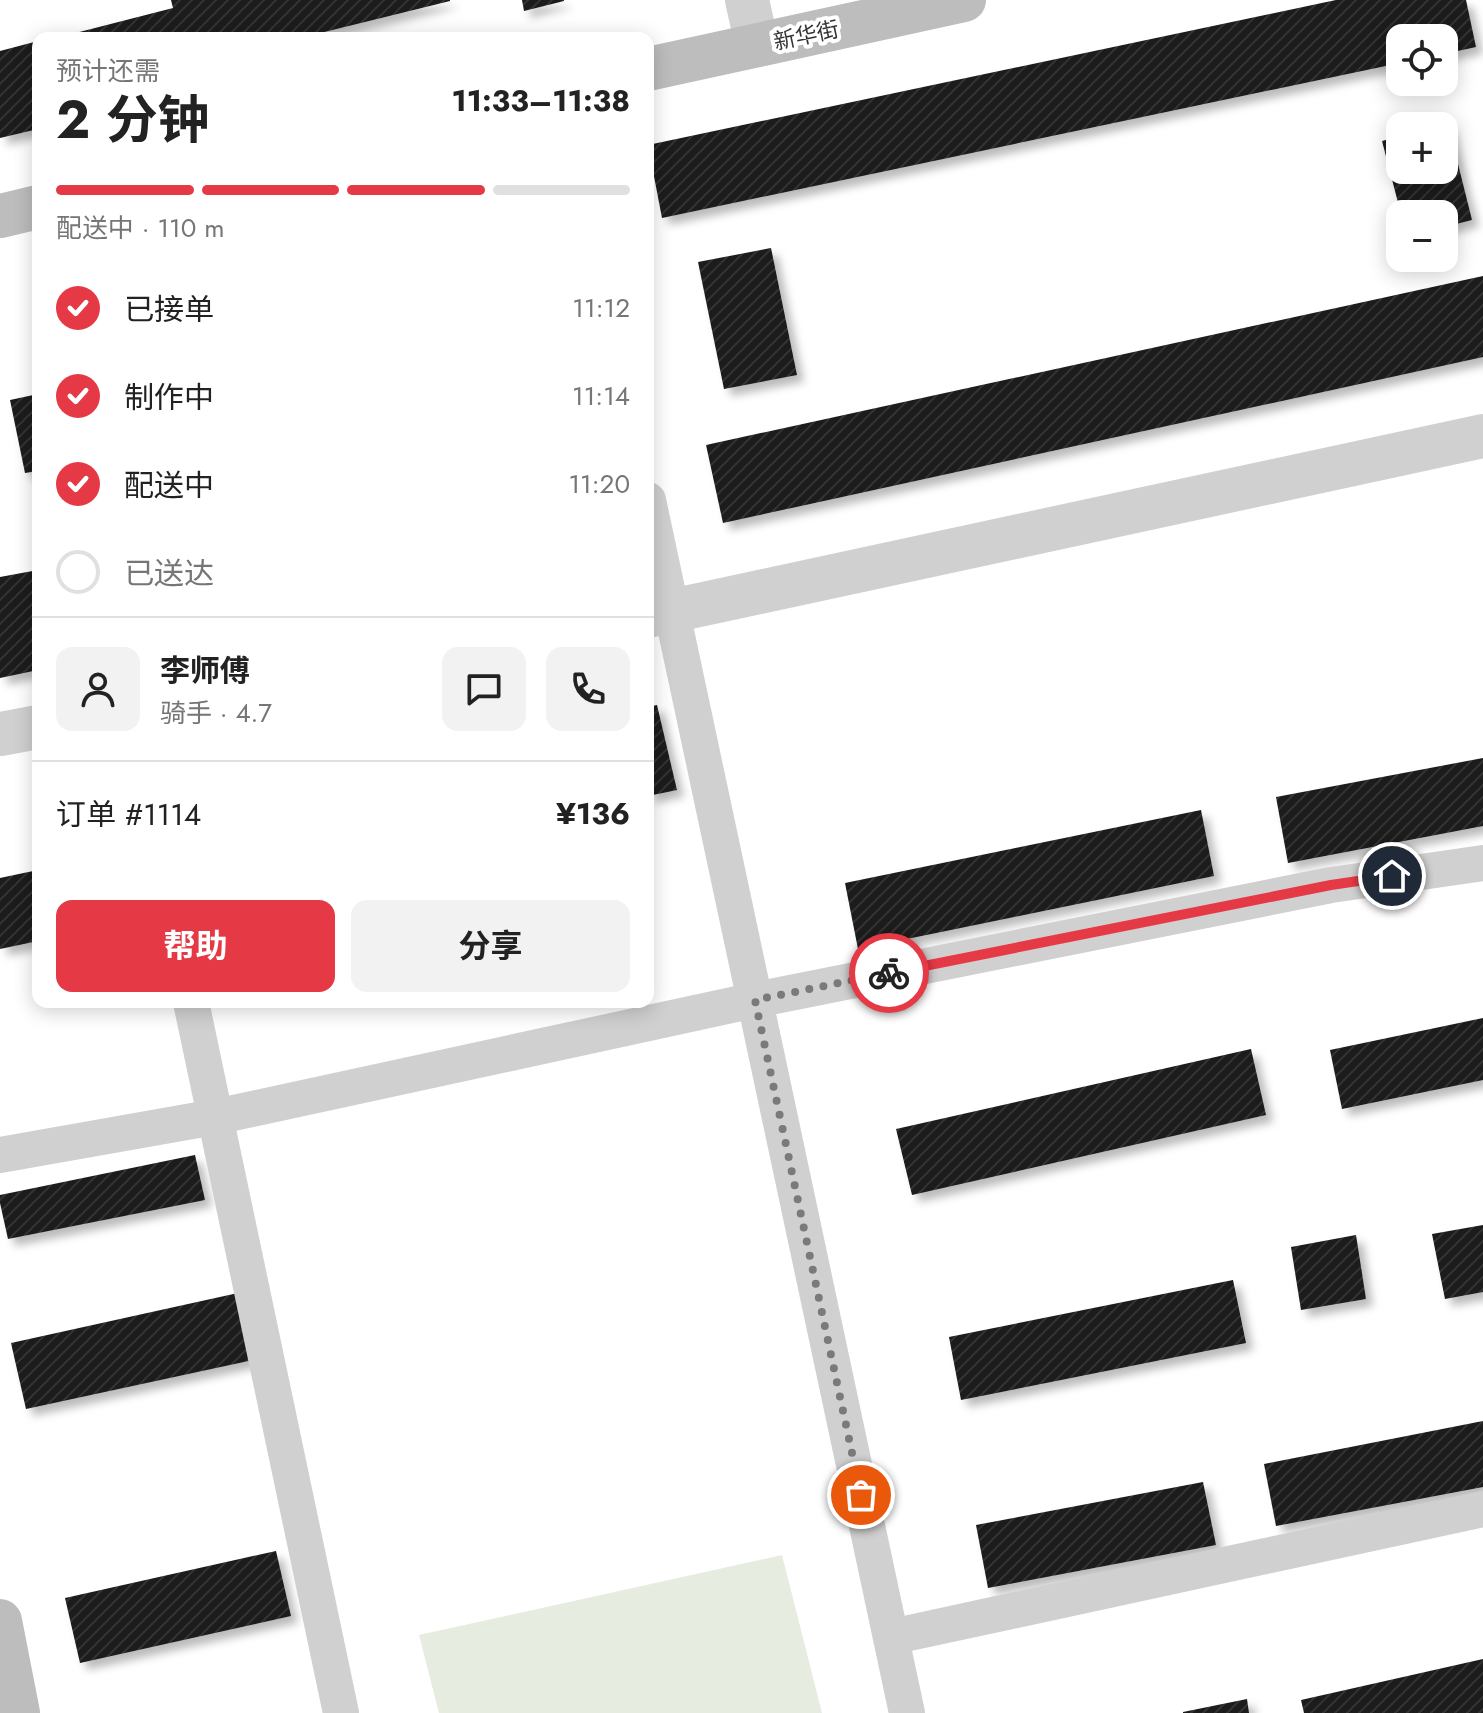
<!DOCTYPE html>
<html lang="zh">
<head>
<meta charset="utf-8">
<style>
	body { margin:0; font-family:Jost,"Noto Sans SC",sans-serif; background:#f2f2f2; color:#222; height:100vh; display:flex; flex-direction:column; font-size:30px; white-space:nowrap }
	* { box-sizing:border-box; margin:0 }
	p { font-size:26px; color:#767676 }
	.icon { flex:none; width:44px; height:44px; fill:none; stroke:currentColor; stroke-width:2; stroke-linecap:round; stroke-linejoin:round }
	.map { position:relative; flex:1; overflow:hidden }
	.sheet { position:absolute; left:32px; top:32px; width:622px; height:976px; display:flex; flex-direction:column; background:#fff; border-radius:16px; box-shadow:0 4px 20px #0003 }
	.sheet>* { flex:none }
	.controls { position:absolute; left:1386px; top:24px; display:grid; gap:16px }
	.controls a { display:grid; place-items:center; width:72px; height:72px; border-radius:16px; background:#fff; box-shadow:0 4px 20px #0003; font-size:40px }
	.pin { position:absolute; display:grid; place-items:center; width:68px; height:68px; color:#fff; margin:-34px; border:4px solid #fff; border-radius:50%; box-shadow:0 2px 8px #0007 }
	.courier { position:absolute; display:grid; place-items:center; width:80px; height:80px; margin:-40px; border:6px solid #e63946; border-radius:50%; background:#fff; color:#222; box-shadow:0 2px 10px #0007 }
	.headline em { font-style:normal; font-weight:700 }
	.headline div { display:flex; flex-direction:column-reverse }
	.headline { display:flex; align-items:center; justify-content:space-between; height:136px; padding:0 24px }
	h1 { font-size:52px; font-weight:700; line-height:60px }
	.bar { display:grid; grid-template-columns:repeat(4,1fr); gap:12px 8px; align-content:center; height:96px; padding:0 24px }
	.bar i { height:10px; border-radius:6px; background:#e0e0e0 }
	.bar .on { background:#e63946 }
	.bar p { grid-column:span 4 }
	.line { display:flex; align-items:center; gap:20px; padding:0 24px; border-top:2px solid #e0e0e0 }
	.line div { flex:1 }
	.round { display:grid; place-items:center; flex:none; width:84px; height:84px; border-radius:16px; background:#f2f2f2 }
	ol { padding:0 24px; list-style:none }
	li { display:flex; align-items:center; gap:24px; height:88px }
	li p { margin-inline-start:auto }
	li .icon { padding:8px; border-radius:50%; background:#e63946; color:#fff; stroke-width:4 }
	li:last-child { color:#767676 }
	li i { width:44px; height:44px; border:4px solid #e0e0e0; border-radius:50% }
	.cta { display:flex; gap:16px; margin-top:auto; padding:16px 24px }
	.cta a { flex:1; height:92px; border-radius:16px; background:#e63946; color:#fff; font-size:32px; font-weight:700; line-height:92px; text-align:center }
	.cta a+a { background:#f2f2f2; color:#222 }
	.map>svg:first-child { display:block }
</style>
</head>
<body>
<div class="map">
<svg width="1483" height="1713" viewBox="0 0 1483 1713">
	<defs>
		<pattern id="building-hatch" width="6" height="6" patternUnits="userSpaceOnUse" patternTransform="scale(2)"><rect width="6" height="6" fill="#1a1a1a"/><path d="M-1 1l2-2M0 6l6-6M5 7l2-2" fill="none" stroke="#333"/></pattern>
		<filter id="shadow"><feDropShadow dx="7" dy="7" stdDeviation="4" flood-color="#0004"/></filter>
	</defs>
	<rect width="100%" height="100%" fill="#fff"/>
	<path fill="#e6ecdf" d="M782,1555L822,1713H439L419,1635Z"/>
	<path fill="url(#building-hatch)" filter="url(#shadow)" d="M171,0H450V1L300,38H56L173,8Z
		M522,0H564V1L524,11Z
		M1336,0H1466L1476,47L1444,54V38H1400V63L662,218L648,145Z
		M38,41V129L0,138V51Z
		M1448,124L1472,220L1444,227V214H1401L1382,141L1400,136V170H1444V125Z
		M771,248L797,375L724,389L698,262Z
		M1483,276V357L723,523L706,445Z
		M38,394V471L25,473L10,400Z
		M38,570V670L0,678V577Z
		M657,705L677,790L648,796V707Z
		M1483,758V826L1288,863L1276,797Z
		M1201,810L1214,876L858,949L845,883Z
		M38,870V941L0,949V878Z
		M1483,1018V1080L1342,1109L1330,1050Z
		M1251,1049L1266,1115L912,1195L896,1129Z
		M195,1155L205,1200L8,1239L0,1203V1195Z
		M1483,1225V1292L1445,1299L1432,1234Z
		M1356,1235L1366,1299L1301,1310L1291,1247Z
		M1233,1280L1246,1343L961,1400L949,1337Z
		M238,1293L253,1360L26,1409L11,1343Z
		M1483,1421V1487L1276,1526L1264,1464Z
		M1203,1482L1216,1545L988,1588L976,1525Z
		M276,1551L291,1616L80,1663L65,1598Z
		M1483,1659V1713H1304L1301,1700Z
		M1247,1699L1249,1713H1183V1712Z"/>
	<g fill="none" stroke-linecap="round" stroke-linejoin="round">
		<path stroke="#d0d0d0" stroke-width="36" d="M648,500L907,1713
			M191,1002L341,1713
			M0,1155L215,1117L755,1000L1331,885L1483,863
			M891,1637L1483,1509"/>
		<path stroke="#d0d0d0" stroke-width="44" d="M747,0L757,45
			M648,616L1483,436
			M0,734L38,727"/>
		<path stroke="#bdbdbd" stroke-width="44" d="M648,69L964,0
			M0,216L38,207
			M0,1621L18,1713"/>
	</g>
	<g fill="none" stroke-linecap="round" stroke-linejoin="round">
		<path stroke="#7a7a7a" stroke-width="8" stroke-dasharray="0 14.4" d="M861,1495L755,1000L889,973"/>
		<path stroke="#e63946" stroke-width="10" d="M889,973L1331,885L1392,876"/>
	</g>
	<g text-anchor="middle" stroke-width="8" stroke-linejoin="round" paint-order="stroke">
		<g font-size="22" fill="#333" stroke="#fff">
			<text transform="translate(806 35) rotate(-12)" y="8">新华街</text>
		</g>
	</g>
</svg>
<div class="controls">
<a><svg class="icon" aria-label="locate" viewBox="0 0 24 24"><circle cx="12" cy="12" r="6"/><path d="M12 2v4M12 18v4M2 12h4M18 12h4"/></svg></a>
<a>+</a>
<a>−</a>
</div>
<div class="pin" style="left:861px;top:1495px;background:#ea580c"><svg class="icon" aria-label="bag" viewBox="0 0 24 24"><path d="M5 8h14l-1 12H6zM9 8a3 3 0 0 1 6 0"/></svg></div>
<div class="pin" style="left:1392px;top:876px;background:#1f2937"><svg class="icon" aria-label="home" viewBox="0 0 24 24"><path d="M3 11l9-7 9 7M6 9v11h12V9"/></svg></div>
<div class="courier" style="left:889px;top:973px"><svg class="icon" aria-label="bike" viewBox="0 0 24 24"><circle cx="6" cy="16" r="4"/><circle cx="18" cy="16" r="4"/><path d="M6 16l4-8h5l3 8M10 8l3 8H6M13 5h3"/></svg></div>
<section class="sheet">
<div class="headline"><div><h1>2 分钟</h1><p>预计还需</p></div><em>11:33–11:38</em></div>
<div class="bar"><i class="on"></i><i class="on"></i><i class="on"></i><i></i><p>配送中 · 110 m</p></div>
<ol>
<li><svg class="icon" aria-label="check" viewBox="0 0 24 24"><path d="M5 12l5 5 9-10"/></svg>已接单<p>11:12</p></li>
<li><svg class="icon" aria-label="check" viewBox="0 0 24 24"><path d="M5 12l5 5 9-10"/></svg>制作中<p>11:14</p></li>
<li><svg class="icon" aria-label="check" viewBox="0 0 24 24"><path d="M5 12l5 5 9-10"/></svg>配送中<p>11:20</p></li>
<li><i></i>已送达</li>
</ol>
<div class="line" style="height:144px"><a class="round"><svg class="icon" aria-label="person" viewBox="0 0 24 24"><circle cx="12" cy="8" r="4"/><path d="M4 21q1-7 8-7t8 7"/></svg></a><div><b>李师傅</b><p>骑手 · 4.7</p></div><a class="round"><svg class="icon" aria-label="chat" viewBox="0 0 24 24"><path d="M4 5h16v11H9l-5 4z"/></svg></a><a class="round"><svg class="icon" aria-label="phone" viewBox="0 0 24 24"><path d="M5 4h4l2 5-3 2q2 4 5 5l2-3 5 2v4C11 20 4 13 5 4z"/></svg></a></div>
<div class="line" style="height:104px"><div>订单 #1114</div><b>¥136</b></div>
<div class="cta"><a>帮助</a><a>分享</a></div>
</section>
</div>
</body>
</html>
